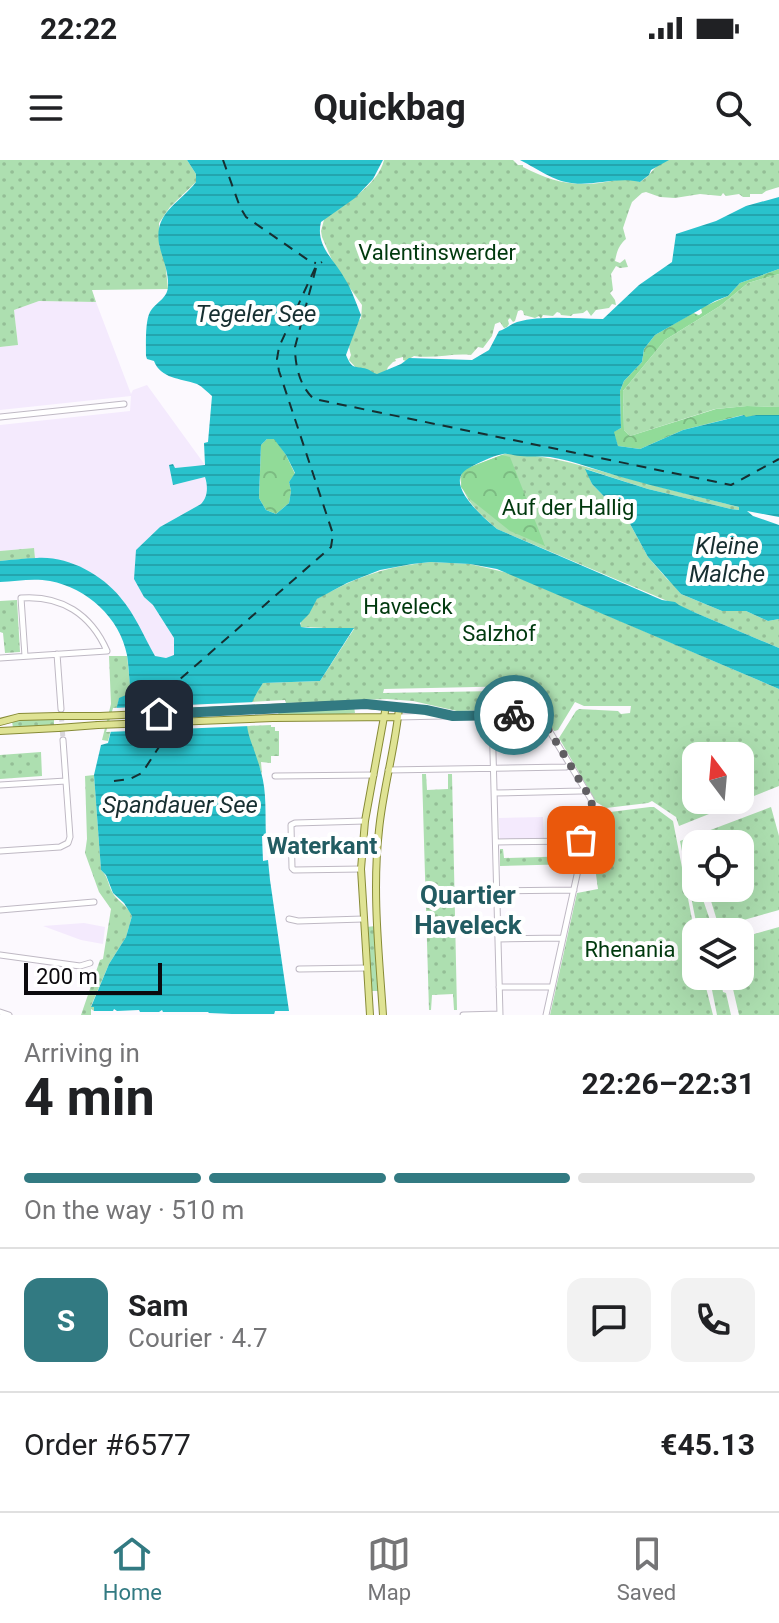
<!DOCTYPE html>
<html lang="en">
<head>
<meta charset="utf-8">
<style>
	body { margin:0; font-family:Roboto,sans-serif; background:#f2f2f2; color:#202124; height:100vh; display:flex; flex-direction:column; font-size:30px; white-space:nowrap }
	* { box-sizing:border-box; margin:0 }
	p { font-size:26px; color:#757577 }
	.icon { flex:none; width:44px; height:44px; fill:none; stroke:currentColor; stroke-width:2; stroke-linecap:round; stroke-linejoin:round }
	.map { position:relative; height:855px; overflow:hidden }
	.details { display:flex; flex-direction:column; background:#fff; flex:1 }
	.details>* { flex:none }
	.needle { width:52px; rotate:344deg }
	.controls { position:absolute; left:682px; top:582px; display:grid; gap:16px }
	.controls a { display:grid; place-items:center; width:72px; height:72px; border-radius:16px; background:#fff; box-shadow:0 8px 32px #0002; font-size:40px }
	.scale { position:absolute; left:24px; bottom:20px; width:138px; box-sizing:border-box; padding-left:8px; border:4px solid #0c0a0e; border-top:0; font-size:22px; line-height:28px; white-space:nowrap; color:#0c0a0e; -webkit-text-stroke:6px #fff; paint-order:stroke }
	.pin { position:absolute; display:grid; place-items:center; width:68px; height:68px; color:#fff; margin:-34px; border-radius:16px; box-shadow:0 4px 12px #0006 }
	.courier { position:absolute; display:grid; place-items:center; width:80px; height:80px; margin:-40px; border:6px solid #327a82; border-radius:50%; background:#fff; color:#222; box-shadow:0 2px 10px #0007 }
	.head em { font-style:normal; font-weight:700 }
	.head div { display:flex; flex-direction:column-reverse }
	.head { display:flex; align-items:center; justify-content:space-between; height:136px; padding:0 24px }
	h1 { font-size:52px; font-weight:700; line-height:60px }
	.bar { display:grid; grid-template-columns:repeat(4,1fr); gap:12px 8px; align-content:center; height:96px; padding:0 24px }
	.bar i { height:10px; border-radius:6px; background:#e0e0e0 }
	.bar .active { background:#327a82 }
	.bar p { grid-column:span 4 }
	.line { display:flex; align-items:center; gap:20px; padding:0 24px; border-top:2px solid #e0e0e0 }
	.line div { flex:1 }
	.round { display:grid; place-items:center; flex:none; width:84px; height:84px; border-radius:16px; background:#f2f2f2 }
	.status { display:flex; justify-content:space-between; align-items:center; height:56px; padding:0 40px; background:#fff; direction:ltr }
	.status svg { height:22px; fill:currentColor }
	header { display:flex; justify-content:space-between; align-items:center; height:104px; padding:0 24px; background:#fff; font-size:36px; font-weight:700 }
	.dock { display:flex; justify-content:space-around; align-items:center; height:112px; border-top:2px solid #e0e0e0; background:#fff; font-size:22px; color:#757577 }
	.dock a { display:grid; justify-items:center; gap:4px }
	.dock .active { color:#327a82 }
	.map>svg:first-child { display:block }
</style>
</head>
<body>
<div class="status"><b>22:22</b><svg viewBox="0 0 49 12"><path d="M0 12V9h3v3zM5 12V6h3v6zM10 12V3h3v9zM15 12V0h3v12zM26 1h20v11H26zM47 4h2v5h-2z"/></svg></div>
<header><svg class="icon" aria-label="menu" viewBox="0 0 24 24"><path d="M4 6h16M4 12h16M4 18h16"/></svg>Quickbag<svg class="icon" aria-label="search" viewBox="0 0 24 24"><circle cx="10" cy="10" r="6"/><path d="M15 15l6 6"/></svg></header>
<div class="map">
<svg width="779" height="855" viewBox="0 0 779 855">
	<defs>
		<pattern id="green-dots" width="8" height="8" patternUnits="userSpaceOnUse" patternTransform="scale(2)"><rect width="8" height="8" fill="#addfb0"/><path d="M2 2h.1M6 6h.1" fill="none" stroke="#94be96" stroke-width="1.8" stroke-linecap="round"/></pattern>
		<pattern id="forest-crowns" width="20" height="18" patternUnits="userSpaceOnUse" patternTransform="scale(2)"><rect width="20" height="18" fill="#91db98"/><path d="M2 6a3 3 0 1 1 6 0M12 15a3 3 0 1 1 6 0" fill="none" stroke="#7cbb82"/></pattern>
		<pattern id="water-rules" width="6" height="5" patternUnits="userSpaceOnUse" patternTransform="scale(2)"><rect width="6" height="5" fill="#29c2cc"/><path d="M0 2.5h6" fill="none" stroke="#23a5ae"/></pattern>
	</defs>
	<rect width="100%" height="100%" fill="#fcf9fe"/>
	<path fill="#f4eafd" d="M39,141L96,142L131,234L133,230L147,225L205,305L175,308L173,325L205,317L207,328L205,340L201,344L160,367L137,390L134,419L144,437L153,445L174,478V495L166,498L155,497L122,439L111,428L90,412L62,401L35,398L34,388L0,391V265L130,251L131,236L0,250V187L18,185L14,150Z
		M543,657L544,679L500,680L499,658Z
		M84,763L105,767L103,784L81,780L43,766Z"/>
	<path fill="url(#green-dots)" fill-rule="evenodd" d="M0,0H187L196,14V22L170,47L159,63V85L165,100L168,129L92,130L96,142L39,141L14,150L18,185L0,187Z
		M384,0H513L518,5H523V7C545,18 563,25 590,24C608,23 623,16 640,22C651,16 653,6 666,0H779V27L766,31L762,34H750V37H743L739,34L726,36L723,33L721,36L700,34L675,38L660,37L646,32L642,33L632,42L629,50L623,68L626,79C619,85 617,91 615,101L620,103L625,99L628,107L620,108L616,106L611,114L613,130L610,133L615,140L616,145L612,144L609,148L596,150L591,156L587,150L583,153L573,154L571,156L561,155L560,153L557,152L553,156L543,155L541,159L539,156L535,158L524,155L523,151L521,150L518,151L515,161L513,162L510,158L508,160L509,164L507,167L504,168L500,162L495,164L492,176L483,188L478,187L471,195C453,193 434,199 414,196L406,201L403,200V197L395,199L396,201L393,202L388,207L384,217L357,209L349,200L351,195C347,184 351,173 356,161L361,159L362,145L335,107L322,77L321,71L325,56C349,42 378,24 384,0Z
		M779,114V247L747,246L715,249L630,276L624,270L623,231L665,180L720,146L748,123Z
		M504,294C547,294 578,305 619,316C659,327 699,337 739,347V350L731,349L648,329L586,309L592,324L629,362L648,397L667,419L673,424L681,434L722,451H746L768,461L779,459V488L497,369C480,354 464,341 460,318L464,310Z
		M34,388L35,398H33L0,401V391Z
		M431,402L470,404L508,413L779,529V626L679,666L676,657L652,641L648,643L606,648L596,642L559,578L576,551L579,549L618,551L621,554L630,553L631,546H584L575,542L558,570L554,571L541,549H532L518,526L384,529L383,533L498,531L519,537L528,549L457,551L413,541L387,539L286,543L285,540L250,542L263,523L320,521L354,469L300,467L301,461C309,455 309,447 316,440C320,436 327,433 332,431C363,414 396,405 431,402ZM696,596H740V640H696Z
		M17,440L20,492L5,493L3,473L0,472V441Z
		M109,496H127L131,533L119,539L108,581L102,580L111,544Z
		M354,546L355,553L335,555H278L279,550Z
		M54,558V566L13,568L12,561L18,559Z
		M271,565V567H275V571H279V596H271V603L261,602L262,614L248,578L246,566Z
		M41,592L42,616L0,619V595Z
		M422,614H426L427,630L448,629V614H452L457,850H454L453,834L432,835L431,850H429Z
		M94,615L101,710C109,717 108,727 114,735C120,743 128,746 132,756L126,777L109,804L91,846L94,847V855H81L100,800L103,799L111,749L99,732L85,693L87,679L85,616Z
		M650,647H654L673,661L696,780V816H703L713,855H550L577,733L598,729L590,671L594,654Z
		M771,647L779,676V750L719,767L707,728H740V684H696V691L692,677Z
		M685,679L696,717V728H699L713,769L712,772H698L680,681Z
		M574,688H579L576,704L500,706V689H503L504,698L574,696Z
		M376,766L380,831H371L366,767Z
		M779,767V855H739L730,816H740V778Z
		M712,816H723L725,826L722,827L723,832L726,833L731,855H717L712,830Z"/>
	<path fill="url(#forest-crowns)" d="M779,109V114L748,123L720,146L665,180L623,231L624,270L630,276L716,249L747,246L779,247V255H756L746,258L743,255L683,270L640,289L618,286L613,272L621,268L620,231L624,221L642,202L644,189L655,175L693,153L699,155L702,153L701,148L728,136L740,123Z
		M267,279H275L286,295L295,314L289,322L291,331L289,343L276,354L266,350L259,338L261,285Z
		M502,295L510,297L545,386L510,371L470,339L461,327L462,310Z"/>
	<path fill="url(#water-rules)" fill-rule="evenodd" d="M187,0H383L373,19L355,38L321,62C315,86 335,100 345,119C352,130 356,143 361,155L346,195C353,211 354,205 367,209C370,210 373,213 377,214L401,204L409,198L472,200L489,190L499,171C506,169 511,164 517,162C544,155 575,159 603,159L639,125L672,102L676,74L716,61L746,46L779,37V109L740,123L728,136L715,141L655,175L644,189L642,202L624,221L620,231L621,268L614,272L618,286L640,289L683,270L744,255L746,257L756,255H779V357L747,351L753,356L779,365V459L768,461L746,451H722L681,434L648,397L629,362L592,324L585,309L648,329L731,349L739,350V347C700,337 660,328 621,317C597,310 574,301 550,297C540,296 529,297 520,296C515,296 509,293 503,294C492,296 478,303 469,308C441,322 485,359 497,369L662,440L675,442L679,445L696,453L779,488V529L497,409L470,404L431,402L412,404L380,410L347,423L317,439L309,454L300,463L301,467L309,468H354L320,521L263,523C235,566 250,570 261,612C267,632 265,655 266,676H262L263,701L268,700L270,720L289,851H275L274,855H94V847H91L109,804L126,777L132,756L124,743L113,733L106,715L101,710L94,615L101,585L108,583L119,538L131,533C129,521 129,508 127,495C120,458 87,428 50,421C34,418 17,421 0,422V401C12,400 25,398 37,398C68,396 101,414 120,437C135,454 144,477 155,496L166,498L174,495V478L153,445L144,437L134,419L136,390L160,367L201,344C208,337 208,326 205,317L173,325L169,305L173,304L175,308L205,305L204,283L208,282L212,236C207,232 203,227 197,224C180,218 161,219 154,201L147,199L146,196C146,185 145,161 150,152C156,142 167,139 168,127C169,111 162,98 159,84C154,52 179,44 196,22V14ZM267,279H274L286,295L295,313L289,322L291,331L289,343L276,354L266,350L259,338L261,285Z
		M520,0H669L651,10L649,15L640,22C616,16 589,28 566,22C553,20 532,6 520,0Z"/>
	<path fill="#fcf9fe" d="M255,542L250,566L106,572L113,548Z
		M91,849L94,851H113L114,849L117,851L139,850L140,852H159L162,850L163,852H208L209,853L232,854H274L277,853V855H91Z"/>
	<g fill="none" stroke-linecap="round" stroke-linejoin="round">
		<path stroke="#172f31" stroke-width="2" stroke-dasharray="10 8" stroke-linecap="butt" d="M223,0L240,47L246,57L311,102L316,103
			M316,108L295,187C295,206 300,227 314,239L731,325L779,299
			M163,549L166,537L178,521L331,387L333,374L279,211L277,199L279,187L316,106L322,102
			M114,621L130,619L142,613L159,587L163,556"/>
		<path stroke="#d8d5da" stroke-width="5" stroke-dasharray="5 2.5" stroke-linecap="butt" d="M61,549L63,580"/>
		<g stroke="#bfb9c4" stroke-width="7">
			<path id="minor" d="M0,257L124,244
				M57,494L61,549
				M0,498L107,491C91,454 61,435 21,438L25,496
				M399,548L426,550L442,554
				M492,555L500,855
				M398,557L539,554L591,639L592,647L546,855
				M388,610L566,607L569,605
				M275,616L374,615
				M0,625L66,621
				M495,633L581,631L585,629
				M496,682L585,681
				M0,691L60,687L68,683L70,677L63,580
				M361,709L294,710L292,708L291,665L295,663L365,661
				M497,731L574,730
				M0,750L94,742
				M289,759L298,761L363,759
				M498,779L563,778
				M0,795L80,806L90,803
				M299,809L367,808
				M499,827H552
				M0,852L9,855
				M463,855L500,854"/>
		</g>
		<g stroke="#878b37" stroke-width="8">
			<path id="major" d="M100,556L357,544L399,548C395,589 383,629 379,670C372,731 379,794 383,855
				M0,562L19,557L57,556
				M98,565L273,558L398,557
				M0,571L58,568
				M370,855L361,709L365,661L386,546"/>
		</g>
		<use href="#minor" stroke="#fff" stroke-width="5"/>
		<use href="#major" stroke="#dfe394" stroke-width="6"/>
		<g stroke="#878b37" stroke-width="8" stroke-linecap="butt">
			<path id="major-bridge" d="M57,556H100
				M58,568L98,565"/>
		</g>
		<use href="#major-bridge" stroke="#dfe394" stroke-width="6"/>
	</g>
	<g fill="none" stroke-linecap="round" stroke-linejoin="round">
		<path stroke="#605e62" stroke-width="8" stroke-dasharray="0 14.4" d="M514,555L539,554L591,639C594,651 588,668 585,681L581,680"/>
		<path stroke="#327a82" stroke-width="10" d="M159,554L366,544L426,550L453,556L514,555"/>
	</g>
	<g text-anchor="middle" stroke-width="8" stroke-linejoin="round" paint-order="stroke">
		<g font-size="22" fill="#00390e" stroke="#fff">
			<text x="437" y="100">Valentinswerder</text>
			<text x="568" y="355">Auf der Hallig</text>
			<text x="408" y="454">Haveleck</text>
			<text x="499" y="481">Salzhof</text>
			<text x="630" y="797">Rhenania</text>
		</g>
		<g font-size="24" font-style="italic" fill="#172f31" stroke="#fff">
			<text x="256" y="162">Tegeler See</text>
			<text x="727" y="394">Kleine<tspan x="727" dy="28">Malche</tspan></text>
			<text x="180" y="653">Spandauer See</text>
		</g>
		<g font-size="24" font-weight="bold" fill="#225c62" stroke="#fff">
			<text x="322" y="694">Waterkant</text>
		</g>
		<g font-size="26" font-weight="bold" fill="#225c62" stroke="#fff">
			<text x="468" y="744">Quartier<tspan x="468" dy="30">Haveleck</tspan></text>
		</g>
	</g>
</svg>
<div class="controls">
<a><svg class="needle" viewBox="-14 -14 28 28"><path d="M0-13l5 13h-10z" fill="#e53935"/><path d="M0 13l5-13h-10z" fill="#757577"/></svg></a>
<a><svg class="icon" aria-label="locate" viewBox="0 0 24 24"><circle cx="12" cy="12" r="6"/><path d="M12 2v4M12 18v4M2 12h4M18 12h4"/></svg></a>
<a><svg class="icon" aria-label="layers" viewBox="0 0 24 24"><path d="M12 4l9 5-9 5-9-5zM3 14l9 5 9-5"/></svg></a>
</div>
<div class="scale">200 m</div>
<div class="pin" style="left:581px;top:680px;background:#ea580c"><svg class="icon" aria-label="bag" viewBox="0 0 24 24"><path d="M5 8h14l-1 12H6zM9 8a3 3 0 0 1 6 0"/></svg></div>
<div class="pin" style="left:159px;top:554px;background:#1f2937"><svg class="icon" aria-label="home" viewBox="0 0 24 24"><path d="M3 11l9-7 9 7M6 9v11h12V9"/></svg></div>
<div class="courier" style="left:514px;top:555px"><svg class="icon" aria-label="bike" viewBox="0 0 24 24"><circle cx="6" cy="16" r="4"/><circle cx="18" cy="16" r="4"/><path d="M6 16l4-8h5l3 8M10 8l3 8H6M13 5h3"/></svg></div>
</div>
<section class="details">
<div class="head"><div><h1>4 min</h1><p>Arriving in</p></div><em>22:26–22:31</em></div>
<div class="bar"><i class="active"></i><i class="active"></i><i class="active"></i><i></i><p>On the way · 510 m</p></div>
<div class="line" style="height:144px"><b class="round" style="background:#327a82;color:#fff">S</b><div><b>Sam</b><p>Courier · 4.7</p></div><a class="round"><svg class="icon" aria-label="chat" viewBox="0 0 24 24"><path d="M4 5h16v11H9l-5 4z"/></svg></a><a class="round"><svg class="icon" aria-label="phone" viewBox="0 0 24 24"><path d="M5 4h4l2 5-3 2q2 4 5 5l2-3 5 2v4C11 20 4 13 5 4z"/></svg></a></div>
<div class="line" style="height:104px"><div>Order #6577</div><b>€45.13</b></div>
</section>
<nav class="dock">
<a class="active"><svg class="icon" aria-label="home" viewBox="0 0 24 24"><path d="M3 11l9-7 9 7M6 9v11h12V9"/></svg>Home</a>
<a><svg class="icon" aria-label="map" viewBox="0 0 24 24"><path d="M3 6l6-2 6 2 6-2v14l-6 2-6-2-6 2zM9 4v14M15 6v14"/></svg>Map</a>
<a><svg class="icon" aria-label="saved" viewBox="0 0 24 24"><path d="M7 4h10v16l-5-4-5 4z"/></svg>Saved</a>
</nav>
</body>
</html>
